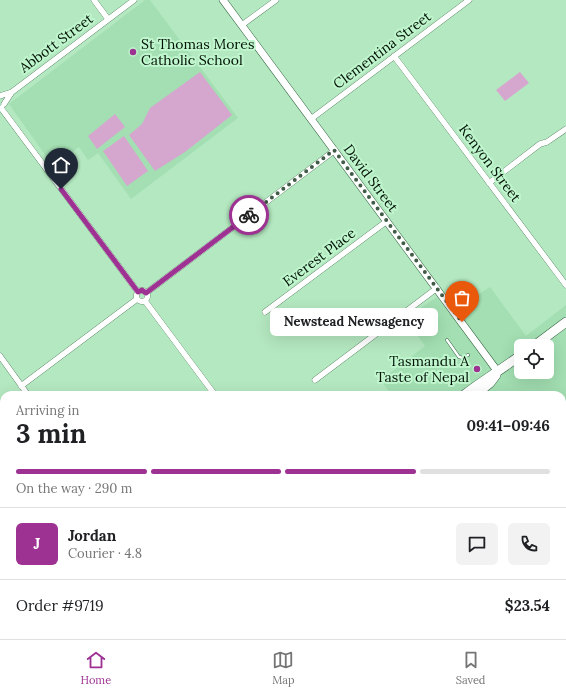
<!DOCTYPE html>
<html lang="en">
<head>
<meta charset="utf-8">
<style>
	body { margin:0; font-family:Lora,serif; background:#f2f2f2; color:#202124; height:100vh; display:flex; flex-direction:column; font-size:15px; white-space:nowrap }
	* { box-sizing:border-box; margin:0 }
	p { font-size:13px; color:#757577 }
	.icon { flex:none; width:22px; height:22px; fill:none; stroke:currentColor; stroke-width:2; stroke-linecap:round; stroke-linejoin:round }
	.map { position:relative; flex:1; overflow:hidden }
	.panel { position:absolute; left:0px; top:391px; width:566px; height:248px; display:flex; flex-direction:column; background:#fff; border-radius:12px 12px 0 0; box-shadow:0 4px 16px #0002 }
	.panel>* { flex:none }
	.buttons { position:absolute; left:514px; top:339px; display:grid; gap:8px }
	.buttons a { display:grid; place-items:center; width:40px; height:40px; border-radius:6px; background:#fff; box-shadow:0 4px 16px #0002; font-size:20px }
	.pin { position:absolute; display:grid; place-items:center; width:34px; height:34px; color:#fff; margin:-41px -17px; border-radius:50% 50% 50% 0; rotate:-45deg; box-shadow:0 0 4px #0007 }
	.pin .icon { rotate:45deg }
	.courier { position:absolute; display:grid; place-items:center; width:40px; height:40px; margin:-20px; border:3px solid #9d3293; border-radius:50%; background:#fff; color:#222; box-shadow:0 1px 5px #0007 }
	.bubble { position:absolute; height:28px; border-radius:6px; background:#fff; box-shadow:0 4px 16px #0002; font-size:13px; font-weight:700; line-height:28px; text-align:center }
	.head em { font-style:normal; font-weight:700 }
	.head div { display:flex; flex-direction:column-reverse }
	.head { display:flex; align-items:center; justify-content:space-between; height:68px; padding:0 16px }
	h1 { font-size:26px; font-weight:700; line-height:30px }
	.bar { display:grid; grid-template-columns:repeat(4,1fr); gap:6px 4px; align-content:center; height:48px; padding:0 16px }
	.bar i { height:5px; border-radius:3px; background:#e0e0e0 }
	.bar .on { background:#9d3293 }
	.bar p { grid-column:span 4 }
	.line { display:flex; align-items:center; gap:10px; padding:0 16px; border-top:1px solid #e0e0e0 }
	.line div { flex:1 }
	.round { display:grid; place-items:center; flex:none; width:42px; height:42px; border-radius:6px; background:#f2f2f2 }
	.tab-bar { display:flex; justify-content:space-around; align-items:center; height:56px; border-top:1px solid #e0e0e0; background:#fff; font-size:11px; color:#757577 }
	.tab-bar a { display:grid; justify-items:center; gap:2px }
	.tab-bar .on { color:#9d3293 }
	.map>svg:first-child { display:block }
</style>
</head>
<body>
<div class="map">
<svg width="566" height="639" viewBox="0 0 566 639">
	<rect width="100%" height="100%" fill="#b4e8c0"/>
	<path fill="#a3dfb2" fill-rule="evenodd" d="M145,0H150L238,118L131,199L98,153L88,160L79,147L53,166L9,104Z
		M490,287L526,336L566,305V434L562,437V395H391L381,380L425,346L405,318L437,297L449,314ZM521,346H547V372H521Z"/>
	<path fill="#d5a7ce" d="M200,72L232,115L185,152L155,171L129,135L142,124L150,108Z
		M520,72L529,83L505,101L496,90Z
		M115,114L125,127L97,149L88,136Z
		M124,136L148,171L127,186L103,151Z"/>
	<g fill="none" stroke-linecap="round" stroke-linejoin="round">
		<g stroke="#346543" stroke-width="3.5">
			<path id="service" d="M447,340L459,357L463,358L468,355
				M562,580L566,576
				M544,635V639
				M487,639L492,635"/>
		</g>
		<g stroke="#346543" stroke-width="6">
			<path id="minor" d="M94,0L108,19
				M242,25L276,0
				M394,56L566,285
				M0,96L12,92
				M4,104L12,92L134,0
				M1,108L138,292
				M311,119L469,0
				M489,183L540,144L547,142L566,129
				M136.5 296a5.5 5.5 0 1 1 11 0a5.5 5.5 0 1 1-11 0Z
				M146,293L335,150
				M145,301L215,395
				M265,312L387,221
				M0,356L28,395
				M315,380L437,288
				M21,386L137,299
				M562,446L566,443
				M562,487H566
				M0,537L4,542
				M0,552L4,549
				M42,635L48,639
				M188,635L192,639
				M293,639L295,635"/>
		</g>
		<g stroke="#346543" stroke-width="8">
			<path id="tertiary" d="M223,0L498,372
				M35,639L38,635"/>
		</g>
		<g stroke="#346543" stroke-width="10">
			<path id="trunk" d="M534,346L566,322
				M464,395C482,381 502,369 521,355
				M475,395L490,383L496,375
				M562,545L566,550"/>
		</g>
		<use href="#service" stroke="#fff" stroke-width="2.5"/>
		<use href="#minor" stroke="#fff" stroke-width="5.5"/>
		<use href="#tertiary" stroke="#fff" stroke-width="7"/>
		<use href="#trunk" stroke="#fff" stroke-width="9"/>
	</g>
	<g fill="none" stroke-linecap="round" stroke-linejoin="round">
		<path stroke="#405c46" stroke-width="4" stroke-dasharray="0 7.2" d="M249,215L334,150L462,322"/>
		<path stroke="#9d3293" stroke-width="5" d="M61,189L138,292L142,290L146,293L249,215"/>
	</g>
	<g fill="#9d3293" stroke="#c0f6cd" stroke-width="1.5">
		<circle cx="133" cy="52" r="4"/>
		<circle cx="477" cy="369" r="4"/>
	</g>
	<g text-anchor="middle" stroke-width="4" stroke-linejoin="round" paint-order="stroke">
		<g font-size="14" fill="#011105" stroke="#c0f6cd">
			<text transform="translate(56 43) rotate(-37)" y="5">Abbott Street</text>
			<text transform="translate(382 50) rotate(-37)" y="5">Clementina Street</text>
			<text transform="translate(490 163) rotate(53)" y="5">Kenyon Street</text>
			<text transform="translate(371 178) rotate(53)" y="5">David Street</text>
			<text transform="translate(319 257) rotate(-37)" y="5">Everest Place</text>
		</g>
		<g font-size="14" fill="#011105" stroke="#c0f6cd" text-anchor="start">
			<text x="141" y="49">St Thomas Mores<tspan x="141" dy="16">Catholic School</tspan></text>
			<text x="469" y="366" text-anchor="end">Tasmandu A<tspan x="469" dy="16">Taste of Nepal</tspan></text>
		</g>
	</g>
</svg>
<div class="buttons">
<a><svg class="icon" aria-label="locate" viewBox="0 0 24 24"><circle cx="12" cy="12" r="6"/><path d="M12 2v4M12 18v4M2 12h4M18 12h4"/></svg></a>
</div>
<div class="pin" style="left:462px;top:322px;background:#ea580c"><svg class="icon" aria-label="bag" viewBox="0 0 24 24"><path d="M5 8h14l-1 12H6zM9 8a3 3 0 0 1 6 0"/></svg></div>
<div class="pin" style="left:61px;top:189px;background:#1f2937"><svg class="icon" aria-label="home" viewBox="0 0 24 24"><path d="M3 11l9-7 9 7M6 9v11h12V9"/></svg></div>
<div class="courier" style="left:249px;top:215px"><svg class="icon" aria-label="bike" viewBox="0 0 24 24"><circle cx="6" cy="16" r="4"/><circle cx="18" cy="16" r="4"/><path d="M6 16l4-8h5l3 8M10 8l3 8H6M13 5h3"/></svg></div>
<div class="bubble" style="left:270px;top:308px;width:168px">Newstead Newsagency</div>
<section class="panel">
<div class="head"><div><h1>3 min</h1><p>Arriving in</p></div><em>09:41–09:46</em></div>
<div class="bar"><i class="on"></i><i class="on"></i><i class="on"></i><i></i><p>On the way · 290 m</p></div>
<div class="line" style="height:72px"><b class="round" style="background:#9d3293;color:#fff">J</b><div><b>Jordan</b><p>Courier · 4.8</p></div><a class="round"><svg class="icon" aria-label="chat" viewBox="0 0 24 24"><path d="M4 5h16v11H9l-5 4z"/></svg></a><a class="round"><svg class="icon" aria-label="phone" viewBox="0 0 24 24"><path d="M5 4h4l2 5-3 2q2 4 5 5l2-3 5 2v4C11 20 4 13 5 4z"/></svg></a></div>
<div class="line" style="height:52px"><div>Order #9719</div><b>$23.54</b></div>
</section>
</div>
<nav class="tab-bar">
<a class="on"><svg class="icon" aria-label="home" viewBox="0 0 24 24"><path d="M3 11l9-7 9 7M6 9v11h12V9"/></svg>Home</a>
<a><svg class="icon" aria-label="map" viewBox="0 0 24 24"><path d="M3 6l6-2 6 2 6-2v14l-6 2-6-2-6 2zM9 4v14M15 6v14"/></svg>Map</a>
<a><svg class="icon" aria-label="saved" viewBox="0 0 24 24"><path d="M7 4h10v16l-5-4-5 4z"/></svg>Saved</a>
</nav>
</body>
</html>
